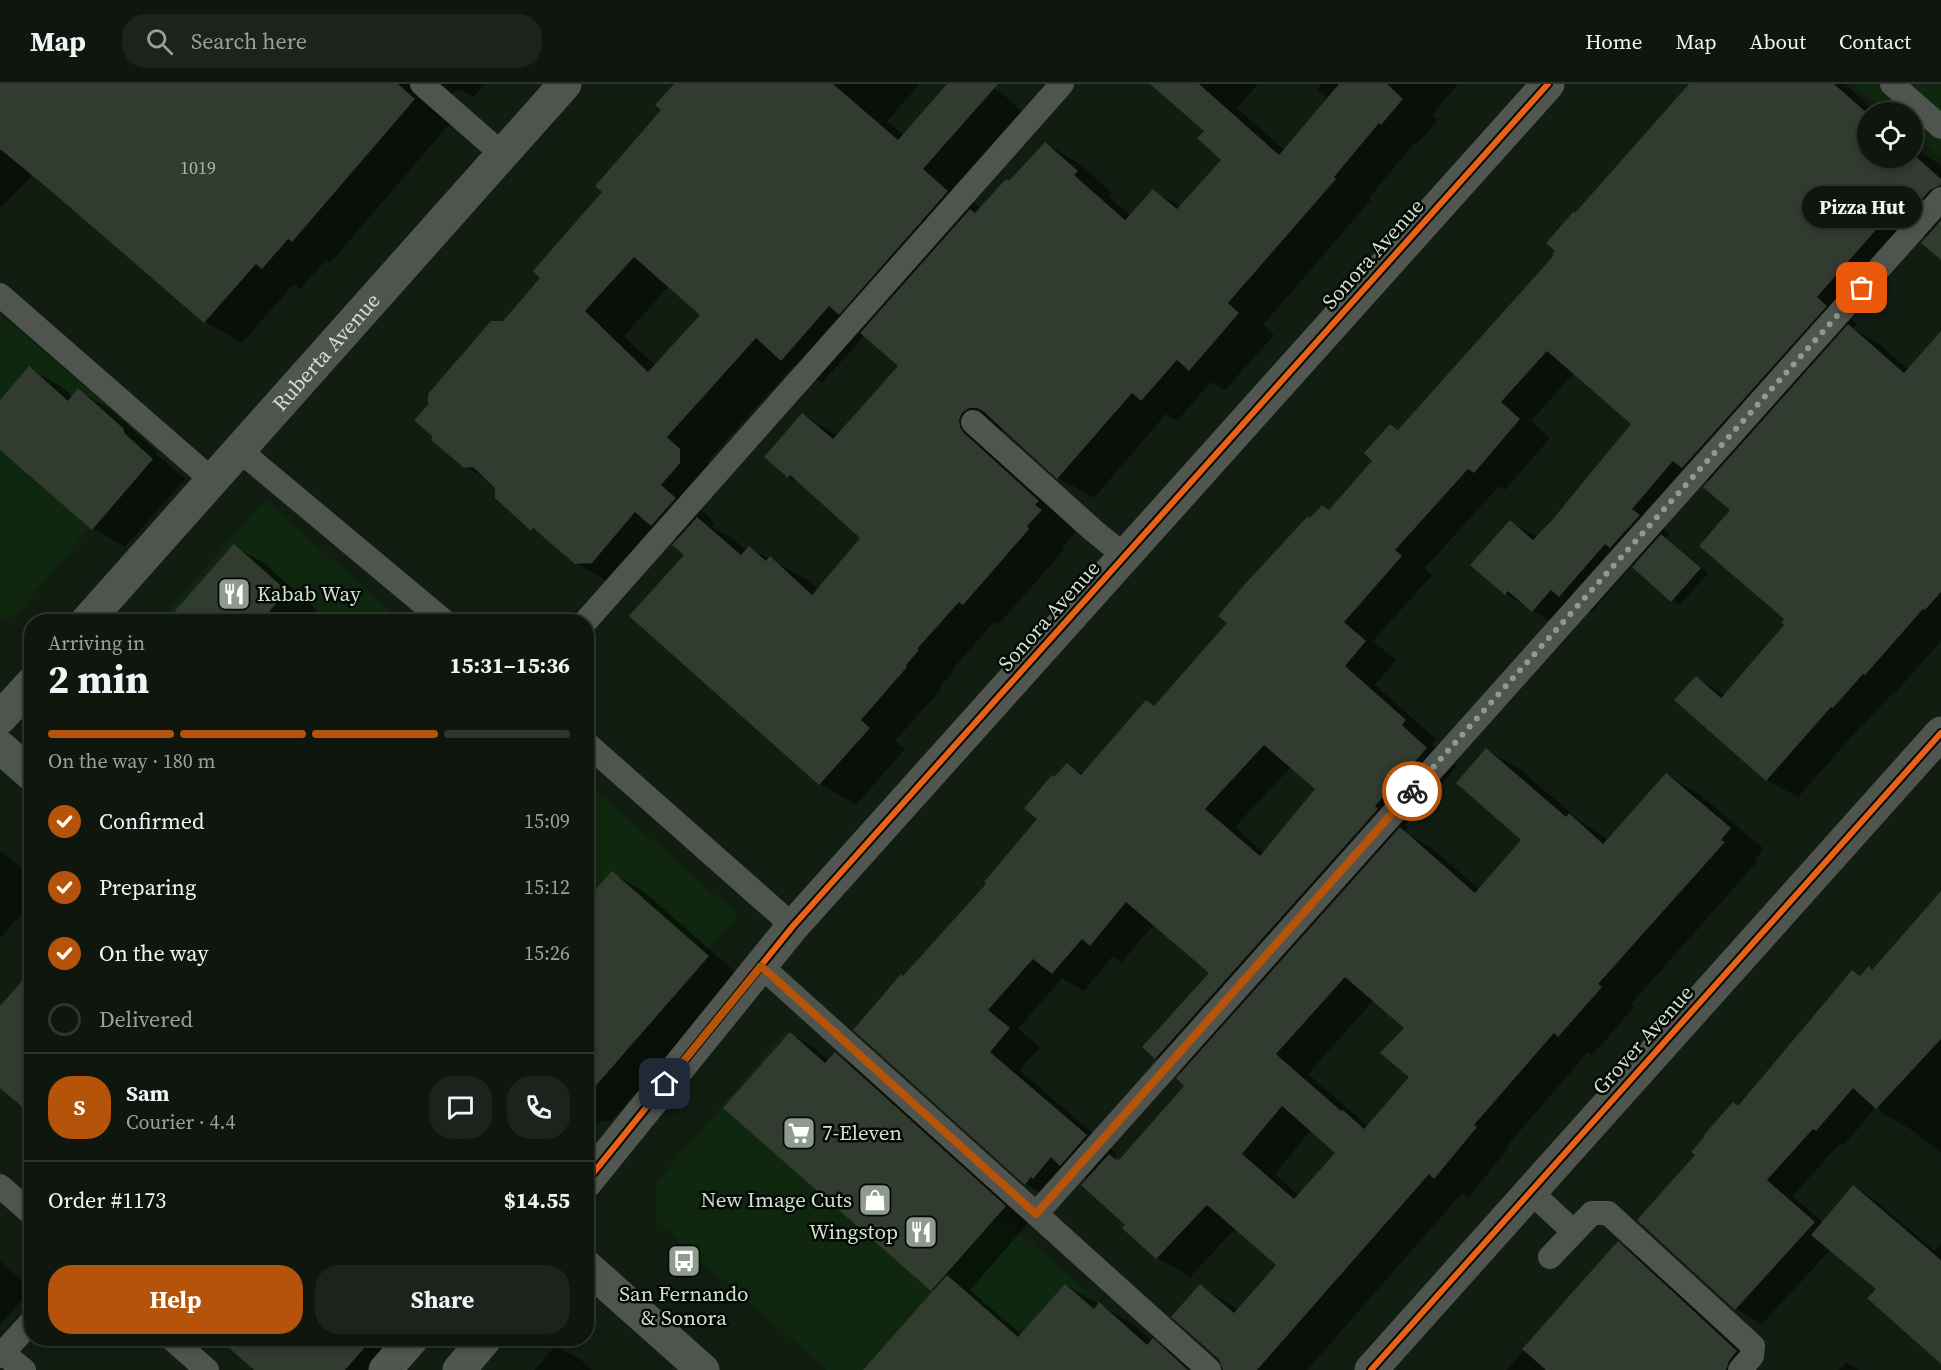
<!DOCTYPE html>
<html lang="en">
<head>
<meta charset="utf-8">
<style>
	body { margin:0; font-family:"Source Serif 4",serif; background:#1c231c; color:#f1f3f6; height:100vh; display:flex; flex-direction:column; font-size:22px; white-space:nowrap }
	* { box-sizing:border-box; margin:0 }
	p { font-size:20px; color:#9b9f9e }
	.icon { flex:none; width:33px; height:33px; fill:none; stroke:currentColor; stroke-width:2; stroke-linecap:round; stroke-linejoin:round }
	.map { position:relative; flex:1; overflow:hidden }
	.panel { position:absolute; left:24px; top:530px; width:570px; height:732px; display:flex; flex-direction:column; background:#0e160e; border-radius:24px; box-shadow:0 3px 9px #0003,0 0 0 2px #2e352e }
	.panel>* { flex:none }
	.controls { position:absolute; left:1857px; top:18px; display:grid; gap:12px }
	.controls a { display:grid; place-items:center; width:66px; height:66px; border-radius:50%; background:#0e160e; box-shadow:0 3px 9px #0003,0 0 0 2px #2e352e; font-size:30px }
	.pin { position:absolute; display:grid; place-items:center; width:51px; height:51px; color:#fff; margin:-26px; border-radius:12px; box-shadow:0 3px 9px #0006 }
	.courier { position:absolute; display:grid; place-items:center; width:60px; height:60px; margin:-30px; border:4px solid #b45309; border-radius:50%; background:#fff; color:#222; box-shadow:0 2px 8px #0007 }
	.bubble { position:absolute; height:42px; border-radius:21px; background:#0e160e; box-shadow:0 3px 9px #0003,0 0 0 2px #2e352e; font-size:20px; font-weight:700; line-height:42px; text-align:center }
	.summary em { font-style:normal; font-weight:700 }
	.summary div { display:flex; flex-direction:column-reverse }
	.summary { display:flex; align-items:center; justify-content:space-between; height:102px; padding:0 24px }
	h1 { font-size:39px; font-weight:700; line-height:45px }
	.bar { display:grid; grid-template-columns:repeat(4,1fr); gap:9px 6px; align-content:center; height:72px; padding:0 24px }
	.bar i { height:8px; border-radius:4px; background:#2e352e }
	.bar .on { background:#b45309 }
	.bar p { grid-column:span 4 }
	.line { display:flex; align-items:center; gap:15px; padding:0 24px; border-top:2px solid #2e352e }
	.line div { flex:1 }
	.round { display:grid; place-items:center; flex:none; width:63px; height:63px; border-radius:24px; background:#1c231c }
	ol { padding:0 24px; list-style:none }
	li { display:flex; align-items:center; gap:18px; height:66px }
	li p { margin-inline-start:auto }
	li .icon { padding:6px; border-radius:50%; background:#b45309; color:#fff; stroke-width:4 }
	li:last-child { color:#9b9f9e }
	li i { width:33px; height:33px; border:3px solid #2e352e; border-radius:50% }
	.cta { display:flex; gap:12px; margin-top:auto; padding:12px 24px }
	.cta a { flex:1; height:69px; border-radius:24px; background:#b45309; color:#fff; font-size:24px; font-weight:700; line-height:69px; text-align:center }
	.cta a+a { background:#1c231c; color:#f1f3f6 }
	header { display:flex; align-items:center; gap:36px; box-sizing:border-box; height:84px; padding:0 30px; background:#0e160e; border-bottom:2px solid #2e352e }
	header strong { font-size:28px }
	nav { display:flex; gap:33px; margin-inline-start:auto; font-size:21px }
	.search { width:420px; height:54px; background:#1c231c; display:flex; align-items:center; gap:15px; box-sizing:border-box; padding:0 21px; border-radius:24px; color:#9b9f9e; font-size:22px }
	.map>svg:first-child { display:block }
</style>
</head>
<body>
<header>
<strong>Map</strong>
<div class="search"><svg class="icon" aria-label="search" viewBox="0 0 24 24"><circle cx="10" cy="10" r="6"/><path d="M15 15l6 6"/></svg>Search here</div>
<nav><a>Home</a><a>Map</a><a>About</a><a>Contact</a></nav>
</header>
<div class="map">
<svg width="1941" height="1286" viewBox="0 0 1941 1286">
	<rect width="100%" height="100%" fill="#121d12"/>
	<path fill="#0f270e" d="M1854,0H1941V74L1913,50L1912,28H1888Z
		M0,230L158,364L14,533L0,535Z
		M265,416L402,537H159Z
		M587,699L738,831L587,1006Z
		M786,946L1178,1286H827L656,1137V1099Z"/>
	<path fill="#0007" fill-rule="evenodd" d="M0,0H485L473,13L463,7H456L449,11L453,36L330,179L326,176L300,205L293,201L242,259L205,238L33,90L2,123L0,122Z
		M676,0H920L887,37L904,51L949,0H986L1002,9L1029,34L962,109L981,125L1010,99L1045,59L1080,80L1112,109L1109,113L1131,132L1153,107L1182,123L1223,76L1206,46L1152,0H1258L1237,24L1284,66L1328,15L1317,5L1321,0H1458L1432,31L1438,36L1417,60L1415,58L1369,114L1371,116L1263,241L1274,251L1225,306L1211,298L1177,337L1166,330L1094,414L1058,394L1004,345L998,349L1073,438L1070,442L1076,448L1062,464L1064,466L999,540L994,538L952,586L953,588L940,602L942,604L895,657L905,665L856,721L820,700L631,532L686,471L679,456L674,454L617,503L576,479L547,454L532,445L489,397L465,382L503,238L542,193L663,26ZM669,202L702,231L656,282L624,252ZM865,251L900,282L838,351L802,331L788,393L803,401L862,454L818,506L806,495L750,464L747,467L733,455L711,443L715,439L700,425L720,389L707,378L793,282L822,299Z
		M1691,0H1845L1875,28H1868V74H1912V62L1941,82V174L1927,154L1919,149L1847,232L1857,240L1853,245L1879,260L1909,286L1941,249V557L1896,608L1895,607L1864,640H1863L1798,713L1767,696L1696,594L1725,611L1786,541V535L1732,426L1709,398L1704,395L1662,443L1670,450L1666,454L1708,489L1680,521L1672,516L1632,481L1591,529L1582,524L1563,545L1506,510L1510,438L1537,453L1633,340L1574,289L1531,337L1550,354L1505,406L1499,402L1425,484L1432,491L1373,557L1396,576L1375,601L1436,655L1432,660L1457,682L1405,741L1408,743L1404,748L1433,765L1480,806L1523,756L1486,666L1520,685L1580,737L1609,756L1666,691L1699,710L1764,765L1754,776L1757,778L1631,920L1634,923L1604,958L1592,971L1588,968L1507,1062L1509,1063L1469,1113L1462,1109L1307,1286H1224L1200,1202L1239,1226L1278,1181L1236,1144L1190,1193L1157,1174L1088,1096L1081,1092L1056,1117L1026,1100L903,893L988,800L1039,735L1055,695L1067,681L1084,690L1147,618L1156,623L1229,539L1311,436L1330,427L1374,377L1391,342L1399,346L1556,171L1576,130ZM1291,683L1317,705L1264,769L1235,743ZM1154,840L1211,889L1156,974L1183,989L1186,1002L1120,1078L1113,1074L1117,1070L1019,986L1040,963L1018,945L1062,894L1084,907L1112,873L1122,878ZM1374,916L1406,944L1411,993L1368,1042L1308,990ZM1311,1046L1337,1069L1299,1112L1275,1090Z
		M29,284L62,303L73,313L78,306L110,325L155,365L157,371L185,395L125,463L93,445L0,364V318Z
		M234,462L265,480L317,526L307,537H187Z
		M0,766L32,793V818L0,854Z
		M612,789L643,807L739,891L611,1037L586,1038V818Z
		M1941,809V1069L1912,1046L1885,1031L1876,1023L1844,1061L1840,1059L1793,1112L1823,1139L1854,1103L1871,1113L1935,1167L1941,1160V1278L1878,1204L1831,1165L1762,1240L1736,1225L1740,1023L1853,888L1861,893L1869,884L1873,887Z
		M790,950L815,964L829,977L835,970L860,984L1030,1137L970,1206L1022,1251L1066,1201L1133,1240L1152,1257L1186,1275L1198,1286H865L935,1207L932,1206Z
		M1618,1159L1641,1172L1759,1281L1755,1286H1507L1543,1243Z
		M0,1177L32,1205L0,1241Z
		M220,1254H411L382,1286H256Z
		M556,1262L581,1276L592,1286H534Z
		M1846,1278L1860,1286H1839Z"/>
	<path fill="#313b30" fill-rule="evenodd" d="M0,0H398L415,15L292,158L288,155L262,185L256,180L204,239L50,106L0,65Z
		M674,0H833L898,56L947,0H998L923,85L948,107L839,231L829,222L781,277L756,254L667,353L680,365V379L661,401L676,414L651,442L635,428L592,479L575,480L533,444L531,447L495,414V404L473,383L464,384L431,356L433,353L414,336L428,321V310L491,237H503L540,194L533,187L602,108L595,102L661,26L655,21ZM634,173L700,231L648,288L585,227Z
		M1150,0H1199L1279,71L1339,0H1387L1403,15L1381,41L1379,39L1334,93L1336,95L1228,219L1239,229L1189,287L1177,276L1141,317L1132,309L1057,395L983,327L977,324H969L962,329L959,336L960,343L963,348L1039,417L1035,421L1042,426L1027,442L1029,445L963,521L959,518L917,565L919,566L906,581L907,583L861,636L870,644L819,701L629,532L684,471L672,461L697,433L741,471L749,462L766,477L770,472L812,511L860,454L790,391L788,394L764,373L802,329L833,355L898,282L860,249L970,125L975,129L1006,95L1009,97L1045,58L1078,87L1074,91L1125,136L1153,105L1177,125L1221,76L1197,54L1204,47Z
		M1689,0H1834L1868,30V74H1912V69L1941,95V101L1930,106L1900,140L1889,131L1817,213L1827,222L1682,384L1673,377L1632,425L1640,431L1610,464L1605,460L1559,513L1551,506L1532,528L1508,507L1505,511L1470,481L1510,436L1533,456L1552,436L1631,340L1547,267L1501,318L1520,335L1474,389L1468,385L1395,466L1402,472L1344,538L1366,557L1345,582L1406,636L1402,641L1427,664L1375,722L1378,725L1155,975L1142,963L1209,889L1126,818L1090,862L1082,855L1052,890L1033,875L988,926L1010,944L990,968L1087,1051L1060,1082L1051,1073L1033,1095L1031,1093L1025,1101L853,946L901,890L903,892L986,800L984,798L1037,735L1024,724L1052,691L1054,693L1067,679L1081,691L1146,616L1154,622L1227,539L1218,532L1246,499L1308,432L1310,434L1322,421L1329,426L1372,377L1364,369L1390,340L1398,346L1554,171L1552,170L1555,167L1546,159L1574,127L1575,129ZM1264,661L1315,705L1260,772L1205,725Z
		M1941,136V176L1921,159Z
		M1848,240L1904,289L1941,247V508L1925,526L1923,525L1865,591L1863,590L1833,624L1831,623L1766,697L1674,616L1696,592L1721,614L1784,541L1781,539L1784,535L1699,462L1730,426L1703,403Z
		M29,282L68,317L78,304L123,344L125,350L153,375L92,446L0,366V316Z
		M1661,450L1701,484L1671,518L1632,483Z
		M234,460L287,507L261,537H166Z
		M1486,664L1566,733L1569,729L1603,760L1666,689L1731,744L1721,756L1725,758L1598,900L1602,903L1558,953L1554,949L1474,1041L1477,1043L1434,1095L1429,1090L1257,1286H1223L1219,1275L1171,1233L1200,1200L1234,1229L1276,1181L1207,1121L1156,1175L1122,1144L1125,1141L1081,1101L1109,1070L1116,1076L1117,1074L1119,1076L1184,1002L1176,994L1400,743L1475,809L1521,756L1456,699ZM1345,893L1404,944L1380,969L1409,993L1364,1045L1343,1026L1341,1027L1276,970ZM1282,1022L1335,1069L1294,1115L1242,1070Z
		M612,787L709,872L586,1013V816Z
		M1941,807V955L1876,1025L1853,1004L1816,1047L1813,1045L1767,1096L1815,1138L1735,1226L1637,1136L1695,1071L1691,1068L1705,1052L1704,1051L1733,1018L1738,1022L1852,886L1860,892L1869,882L1872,886Z
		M32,886V1031L0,1004V922Z
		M790,948L825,979L835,968L1006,1122L931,1207L723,1024Z
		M1853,1101L1941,1176V1280L1867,1214L1876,1205L1811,1151Z
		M1618,1157L1737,1267L1729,1277L1726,1286H1546L1522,1265Z
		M947,1191L1018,1253L1065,1200L1094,1225L1099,1218L1147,1261L1153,1254L1188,1286H863Z
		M218,1254H373L345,1286H254Z"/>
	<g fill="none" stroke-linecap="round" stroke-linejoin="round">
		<path stroke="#50544f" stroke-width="24" d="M422,0L502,70
			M1892,0L1941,43
			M0,211L212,396
			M973,338L1094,447L1125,472
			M238,365L444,537
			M586,537L1062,0
			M586,659L793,842
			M761,882L1209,1286
			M0,1102L32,1130
			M1531,1108L1574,1148
			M1036,1130L1941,115
			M1550,1173L1592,1129H1608L1753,1262L1752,1272L1740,1286
			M171,1254L207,1286
			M3,1269L24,1286
			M0,1272L32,1237"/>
		<g stroke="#50544f" stroke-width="33">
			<path id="s1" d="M87,537L565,0"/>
			<path d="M0,634L32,599"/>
			<path d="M1371,1286L1941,649"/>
		</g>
		<path stroke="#515750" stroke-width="33" d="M586,1098L793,842L1548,0
			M385,1286L413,1254
			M459,1286L486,1254"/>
		<path stroke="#4e544e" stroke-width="33" d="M0,663L32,691
			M586,1182L703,1286"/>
		<g stroke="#030903" stroke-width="10">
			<path id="cycleway" d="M586,1098L793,842L1548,0
				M1371,1286L1941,649"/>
		</g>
		<use href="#cycleway" stroke="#ea6118" stroke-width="6"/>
	</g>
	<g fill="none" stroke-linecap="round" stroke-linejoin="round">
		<path stroke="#8f9b8e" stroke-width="6" stroke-dasharray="0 10.8" d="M1412,707L1862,204"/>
		<path stroke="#b45309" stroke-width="8" d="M665,1000L761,882L1036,1130L1412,707"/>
	</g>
	<defs>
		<g id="restaurant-square" transform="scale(1.725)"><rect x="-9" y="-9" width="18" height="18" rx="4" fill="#8f9b8e" stroke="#030903"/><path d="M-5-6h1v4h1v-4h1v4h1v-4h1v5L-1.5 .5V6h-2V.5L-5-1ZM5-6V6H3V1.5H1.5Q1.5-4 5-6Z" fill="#fff"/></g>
		<g id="supermarket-square" transform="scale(1.725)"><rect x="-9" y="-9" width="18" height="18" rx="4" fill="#8f9b8e" stroke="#030903"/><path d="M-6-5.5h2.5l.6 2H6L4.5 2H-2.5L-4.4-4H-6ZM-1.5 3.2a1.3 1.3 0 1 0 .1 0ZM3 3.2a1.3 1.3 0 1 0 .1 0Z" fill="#fff"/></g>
		<g id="shop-square" transform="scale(1.725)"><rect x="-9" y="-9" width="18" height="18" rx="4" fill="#8f9b8e" stroke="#030903"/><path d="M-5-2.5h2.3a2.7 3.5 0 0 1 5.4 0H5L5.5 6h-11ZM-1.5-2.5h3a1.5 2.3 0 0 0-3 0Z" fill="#fff"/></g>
		<g id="bus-square" transform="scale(1.725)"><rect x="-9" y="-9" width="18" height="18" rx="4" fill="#8f9b8e" stroke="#030903"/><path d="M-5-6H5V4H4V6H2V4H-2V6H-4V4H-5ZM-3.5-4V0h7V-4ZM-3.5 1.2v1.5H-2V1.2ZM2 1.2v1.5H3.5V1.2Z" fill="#fff"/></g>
	</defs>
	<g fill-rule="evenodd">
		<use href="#restaurant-square" x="234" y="510"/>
		<use href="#supermarket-square" x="799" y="1049"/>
		<use href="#shop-square" x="875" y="1116"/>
		<use href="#restaurant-square" x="921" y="1148"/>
		<use href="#bus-square" x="684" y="1177"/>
	</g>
	<g text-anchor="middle" stroke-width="5" stroke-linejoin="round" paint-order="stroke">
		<g font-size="18" fill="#aab6a9">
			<text x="198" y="90">1019</text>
		</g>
		<g font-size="21" fill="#d2dfd1" stroke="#030903">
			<text transform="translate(1373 170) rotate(-48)" y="7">Sonora Avenue</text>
			<text dy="7" stroke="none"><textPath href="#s1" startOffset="360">Ruberta Avenue</textPath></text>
			<text transform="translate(1049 532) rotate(-48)" y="7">Sonora Avenue</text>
			<text transform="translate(1643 956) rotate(-48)" y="7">Grover Avenue</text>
		</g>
		<g font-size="21" fill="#d2dfd1" stroke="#030903" text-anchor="start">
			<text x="257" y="517">Kabab Way</text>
			<text x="822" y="1056">7-Eleven</text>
			<text x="852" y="1123" text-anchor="end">New Image Cuts</text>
			<text x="898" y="1155" text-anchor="end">Wingstop</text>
			<text x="684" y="1217" text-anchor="middle">San Fernando<tspan x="684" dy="24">&amp; Sonora</tspan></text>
		</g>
	</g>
</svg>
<div class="controls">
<a><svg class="icon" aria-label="locate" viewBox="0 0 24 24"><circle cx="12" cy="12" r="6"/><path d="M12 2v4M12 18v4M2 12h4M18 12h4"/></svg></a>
</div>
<div class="pin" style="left:1862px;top:204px;background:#ea580c"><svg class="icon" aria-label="bag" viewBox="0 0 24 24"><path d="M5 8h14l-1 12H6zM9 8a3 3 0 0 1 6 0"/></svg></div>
<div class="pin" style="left:665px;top:1000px;background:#1f2937"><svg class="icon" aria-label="home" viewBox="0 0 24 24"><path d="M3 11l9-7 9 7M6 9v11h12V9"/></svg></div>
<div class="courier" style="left:1412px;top:707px"><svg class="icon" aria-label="bike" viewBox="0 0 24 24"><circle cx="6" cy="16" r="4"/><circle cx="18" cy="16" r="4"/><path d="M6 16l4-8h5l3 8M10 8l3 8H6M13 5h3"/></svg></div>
<div class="bubble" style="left:1802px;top:102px;width:120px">Pizza Hut</div>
<section class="panel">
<div class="summary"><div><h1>2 min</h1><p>Arriving in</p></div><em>15:31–15:36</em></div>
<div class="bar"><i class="on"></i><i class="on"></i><i class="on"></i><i></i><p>On the way · 180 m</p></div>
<ol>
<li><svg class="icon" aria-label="check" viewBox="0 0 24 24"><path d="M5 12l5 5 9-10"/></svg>Confirmed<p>15:09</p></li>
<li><svg class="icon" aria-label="check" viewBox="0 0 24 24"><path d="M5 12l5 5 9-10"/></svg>Preparing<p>15:12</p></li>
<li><svg class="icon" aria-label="check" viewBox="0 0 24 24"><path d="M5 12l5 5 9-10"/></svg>On the way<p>15:26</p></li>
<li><i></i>Delivered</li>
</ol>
<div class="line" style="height:108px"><b class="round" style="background:#b45309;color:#fff">S</b><div><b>Sam</b><p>Courier · 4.4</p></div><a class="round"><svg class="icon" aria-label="chat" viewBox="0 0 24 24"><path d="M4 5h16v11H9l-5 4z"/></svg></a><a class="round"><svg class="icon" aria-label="phone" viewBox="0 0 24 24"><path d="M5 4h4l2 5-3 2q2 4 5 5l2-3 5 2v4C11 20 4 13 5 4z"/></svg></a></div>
<div class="line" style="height:78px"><div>Order #1173</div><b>$14.55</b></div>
<div class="cta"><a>Help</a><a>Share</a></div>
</section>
</div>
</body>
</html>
